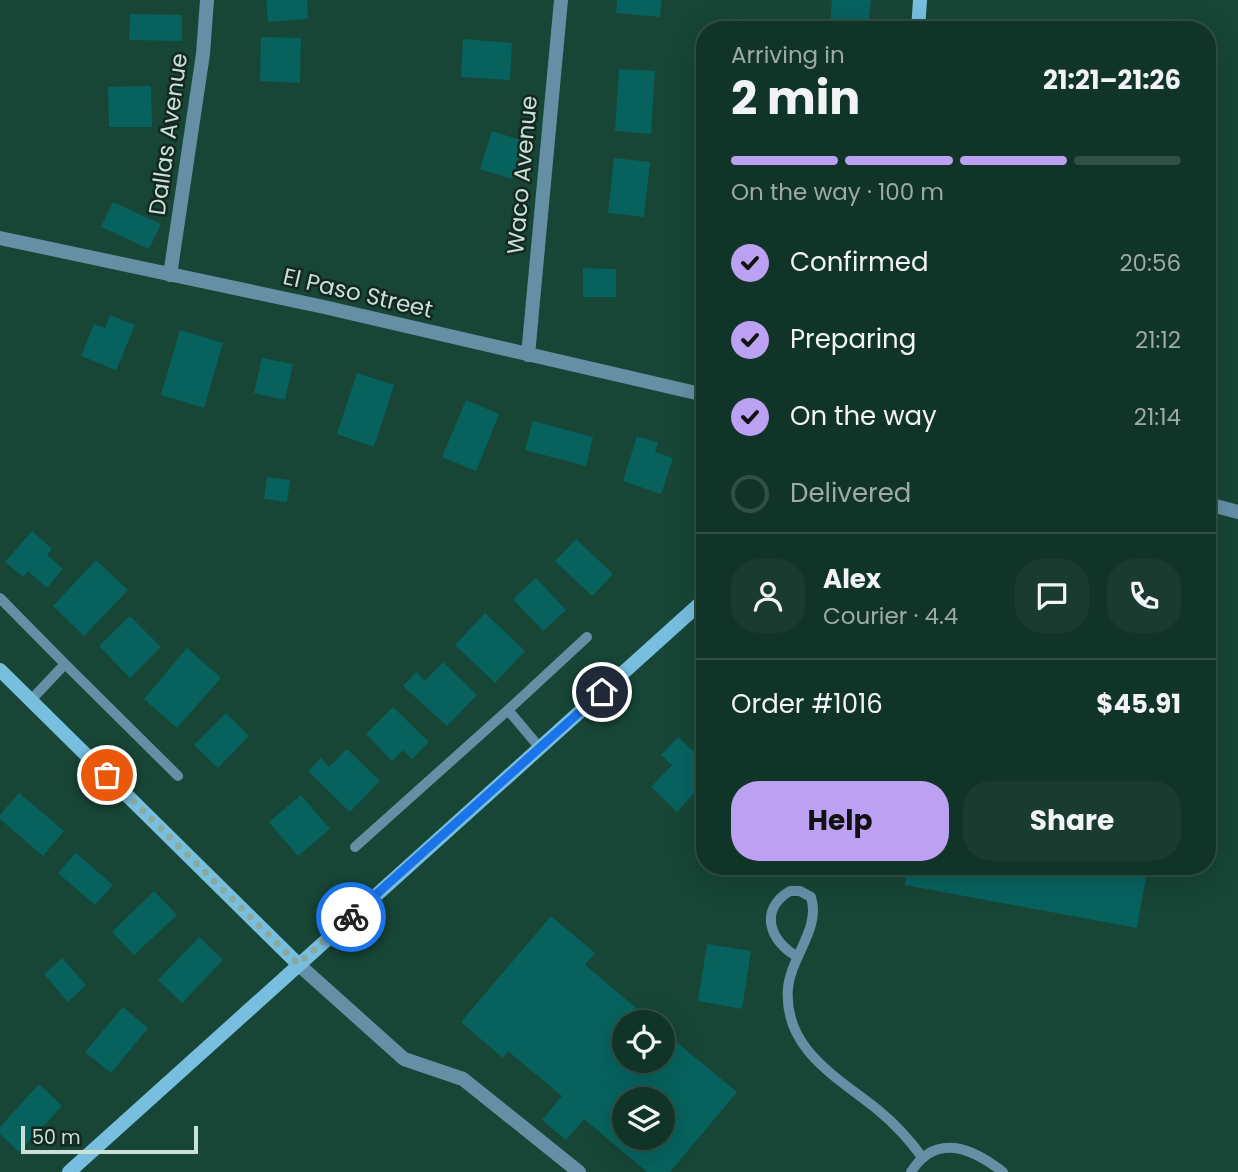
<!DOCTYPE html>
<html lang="en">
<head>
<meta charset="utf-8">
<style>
	body { margin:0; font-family:Poppins,sans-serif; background:#1a3c30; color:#f1f3f6; height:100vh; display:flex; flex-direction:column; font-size:26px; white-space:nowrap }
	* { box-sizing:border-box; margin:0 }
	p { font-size:23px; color:#9caaa8 }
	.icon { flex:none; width:38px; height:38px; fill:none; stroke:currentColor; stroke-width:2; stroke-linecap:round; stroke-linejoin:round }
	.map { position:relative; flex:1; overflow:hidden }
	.details { position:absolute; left:696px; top:21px; width:520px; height:854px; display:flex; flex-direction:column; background:#113428; border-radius:28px; box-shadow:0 7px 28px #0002,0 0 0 2px #304f45 }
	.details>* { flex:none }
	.fabs { position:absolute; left:612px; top:1010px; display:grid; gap:14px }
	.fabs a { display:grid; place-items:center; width:63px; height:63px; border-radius:50%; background:#113428; box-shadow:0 7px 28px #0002,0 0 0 2px #304f45; font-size:35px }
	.scale { position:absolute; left:21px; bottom:18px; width:177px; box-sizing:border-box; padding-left:7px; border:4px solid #c9e1d7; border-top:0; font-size:19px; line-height:24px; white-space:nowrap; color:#c9e1d7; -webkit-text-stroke:5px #142720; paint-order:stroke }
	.pin { position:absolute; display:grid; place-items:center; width:60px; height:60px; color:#fff; margin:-30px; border:4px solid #fff; border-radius:50%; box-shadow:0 2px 7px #0007 }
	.courier { position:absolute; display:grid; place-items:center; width:70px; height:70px; margin:-35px; border:5px solid #1a73e8; border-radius:50%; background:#fff; color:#222; box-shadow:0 2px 9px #0007 }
	.overview em { font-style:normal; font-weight:700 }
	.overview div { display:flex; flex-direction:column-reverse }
	.overview { display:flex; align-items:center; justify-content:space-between; height:119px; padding:0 35px }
	h1 { font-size:46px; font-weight:700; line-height:52px }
	.bar { display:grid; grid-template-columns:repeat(4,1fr); gap:10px 7px; align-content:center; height:84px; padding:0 35px }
	.bar i { height:9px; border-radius:5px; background:#304f45 }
	.bar .active { background:#bca0f2 }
	.bar p { grid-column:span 4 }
	.line { display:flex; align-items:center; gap:18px; padding:0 35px; border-top:2px solid #304f45 }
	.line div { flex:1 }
	.round { display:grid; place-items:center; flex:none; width:74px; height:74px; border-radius:28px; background:#1a3c30 }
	ol { padding:0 35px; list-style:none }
	li { display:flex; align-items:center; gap:21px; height:77px }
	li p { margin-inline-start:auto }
	li .icon { padding:7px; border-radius:50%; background:#bca0f2; color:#111; stroke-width:4 }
	li:last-child { color:#9caaa8 }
	li i { width:38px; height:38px; border:4px solid #304f45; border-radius:50% }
	.primary-button { display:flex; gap:14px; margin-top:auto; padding:14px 35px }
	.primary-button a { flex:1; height:80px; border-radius:28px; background:#bca0f2; color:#111; font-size:28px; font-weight:700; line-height:80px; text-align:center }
	.primary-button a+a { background:#1a3c30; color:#f1f3f6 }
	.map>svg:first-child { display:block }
</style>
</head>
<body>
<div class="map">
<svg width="1238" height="1172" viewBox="0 0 1238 1172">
	<rect width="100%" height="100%" fill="#174536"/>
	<path fill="#07625e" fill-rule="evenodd" d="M266,0H307L308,19L268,22Z
		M617,0H662L660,17L616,13Z
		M832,0H871L868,27L830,23Z
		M130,14L182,15V41L129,40Z
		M261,37L301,38L300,83L260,81Z
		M463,39L512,43L510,80L461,77Z
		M619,69L655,71L651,134L615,131Z
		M151,86L152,127H109L108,87Z
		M492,131L524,141L512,179L480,169Z
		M614,158L650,162L644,217L608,213Z
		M113,202L161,224L149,249L101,227Z
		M583,268L616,269V297H583Z
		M110,315L135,325L116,370L81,356L94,324L105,328Z
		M180,330L223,343L204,408L161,395Z
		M262,358L293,364L285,400L254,393Z
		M357,373L394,385L374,447L337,434Z
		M466,400L499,414L476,471L442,457Z
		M533,421L593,437L586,466L525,450Z
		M637,436L658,443L655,452L673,458L661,494L623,481Z
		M267,477L290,480L287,502L264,499Z
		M32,531L52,549L47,555L63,569L47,588L28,571L23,577L5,562Z
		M576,539L613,574L592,596L555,561Z
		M96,560L128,590L84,636L53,606Z
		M536,578L566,610L543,631L513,599Z
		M485,613L525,651L495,683L455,645Z
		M130,616L161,647L130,678L99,646Z
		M187,648L221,678L177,728L144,699Z
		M443,662L477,695L447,726L403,686L416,672L425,681Z
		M393,707L429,742L412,759L403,750L392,761L366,734Z
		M226,713L249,736L218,768L194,745Z
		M678,737L705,762V781L677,812L651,787L672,765L661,755Z
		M347,749L380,781L350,812L308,771L321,758L329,767Z
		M19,793L64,831L43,856L0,819V815Z
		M301,795L330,829L298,856L269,822Z
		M76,853L113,885L95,905L58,873Z
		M897,866H1148L1137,928L905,885L906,878Z
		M154,891L177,915L134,955L112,932Z
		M551,916L595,953L585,965L653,1022H625V1060H663V1031L737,1092L670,1172H647L584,1119L566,1140L542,1120L562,1096L508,1051L503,1058L461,1022ZM625,1099H663V1138H625Z
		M199,937L223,960L182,1003L158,980Z
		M707,944L751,951L742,1009L698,1001Z
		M62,958L86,985L68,1002L44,974Z
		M123,1007L148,1028L111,1073L85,1052Z
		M39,1084L62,1106L19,1152L0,1134V1127Z"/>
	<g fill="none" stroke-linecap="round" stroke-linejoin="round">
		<path stroke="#648fa4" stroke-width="10" d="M0,598L65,664
			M31,700L65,664L178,776
			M508,710L587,637
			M355,847L508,710L540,748
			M798,957C770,942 758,910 790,891H800L811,897C821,929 791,956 788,988C783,1049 837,1077 878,1110C895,1124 909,1139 922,1157
			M911,1172C936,1132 972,1148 1003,1172"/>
		<path stroke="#648fa4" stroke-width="14" d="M0,238L324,307L705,395
			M170,275L203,54L207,0
			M528,355L561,0
			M1208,504L1238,512
			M298,964L404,1059L463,1079L579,1172"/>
		<path stroke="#77bedf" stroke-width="14" d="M918,30L920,0
			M0,670L298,964
			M69,1172L705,599"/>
	</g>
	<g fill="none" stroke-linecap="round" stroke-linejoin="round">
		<path stroke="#8baa9f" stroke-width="7" stroke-dasharray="0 12.6" d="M107,775L298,964L351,917"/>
		<path stroke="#1a73e8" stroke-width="9" d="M351,917L602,692"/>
	</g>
	<g text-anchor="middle" stroke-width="5" stroke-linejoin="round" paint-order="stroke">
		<g font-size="23" fill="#c9e1d7" stroke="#142720">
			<text transform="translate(168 134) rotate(-82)" y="8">Dallas Avenue</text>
			<text transform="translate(522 175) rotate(-85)" y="8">Waco Avenue</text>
			<text transform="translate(358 293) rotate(13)" y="8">El Paso Street</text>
		</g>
	</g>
</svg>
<div class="fabs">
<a><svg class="icon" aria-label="locate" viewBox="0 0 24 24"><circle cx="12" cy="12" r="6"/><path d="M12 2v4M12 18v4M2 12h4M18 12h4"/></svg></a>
<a><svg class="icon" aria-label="layers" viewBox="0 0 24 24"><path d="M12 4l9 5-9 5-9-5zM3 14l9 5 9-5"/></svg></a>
</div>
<div class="scale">50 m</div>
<div class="pin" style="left:107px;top:775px;background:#ea580c"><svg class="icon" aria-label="bag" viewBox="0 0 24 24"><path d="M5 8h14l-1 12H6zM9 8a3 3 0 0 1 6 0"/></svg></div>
<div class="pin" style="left:602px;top:692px;background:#1f2937"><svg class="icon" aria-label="home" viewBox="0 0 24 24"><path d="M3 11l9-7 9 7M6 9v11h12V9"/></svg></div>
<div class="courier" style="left:351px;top:917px"><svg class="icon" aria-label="bike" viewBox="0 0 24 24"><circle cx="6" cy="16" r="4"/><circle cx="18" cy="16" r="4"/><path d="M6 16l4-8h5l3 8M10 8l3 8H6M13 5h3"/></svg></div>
<section class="details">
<div class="overview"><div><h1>2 min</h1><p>Arriving in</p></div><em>21:21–21:26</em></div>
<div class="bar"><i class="active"></i><i class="active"></i><i class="active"></i><i></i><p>On the way · 100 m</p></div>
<ol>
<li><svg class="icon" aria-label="check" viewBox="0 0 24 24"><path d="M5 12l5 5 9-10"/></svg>Confirmed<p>20:56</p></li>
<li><svg class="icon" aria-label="check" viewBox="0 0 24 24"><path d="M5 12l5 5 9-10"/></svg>Preparing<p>21:12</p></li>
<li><svg class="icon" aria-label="check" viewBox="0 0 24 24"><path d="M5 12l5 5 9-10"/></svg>On the way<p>21:14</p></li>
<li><i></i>Delivered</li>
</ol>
<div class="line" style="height:126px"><a class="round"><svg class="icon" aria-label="person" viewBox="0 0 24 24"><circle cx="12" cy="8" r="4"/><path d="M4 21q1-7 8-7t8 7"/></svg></a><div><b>Alex</b><p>Courier · 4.4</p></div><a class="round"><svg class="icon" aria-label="chat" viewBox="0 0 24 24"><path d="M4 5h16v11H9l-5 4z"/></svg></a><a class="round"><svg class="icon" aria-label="phone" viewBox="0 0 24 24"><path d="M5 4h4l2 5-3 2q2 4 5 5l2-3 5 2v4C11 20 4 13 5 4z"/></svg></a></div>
<div class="line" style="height:91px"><div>Order #1016</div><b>$45.91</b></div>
<div class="primary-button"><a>Help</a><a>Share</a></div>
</section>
</div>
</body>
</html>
